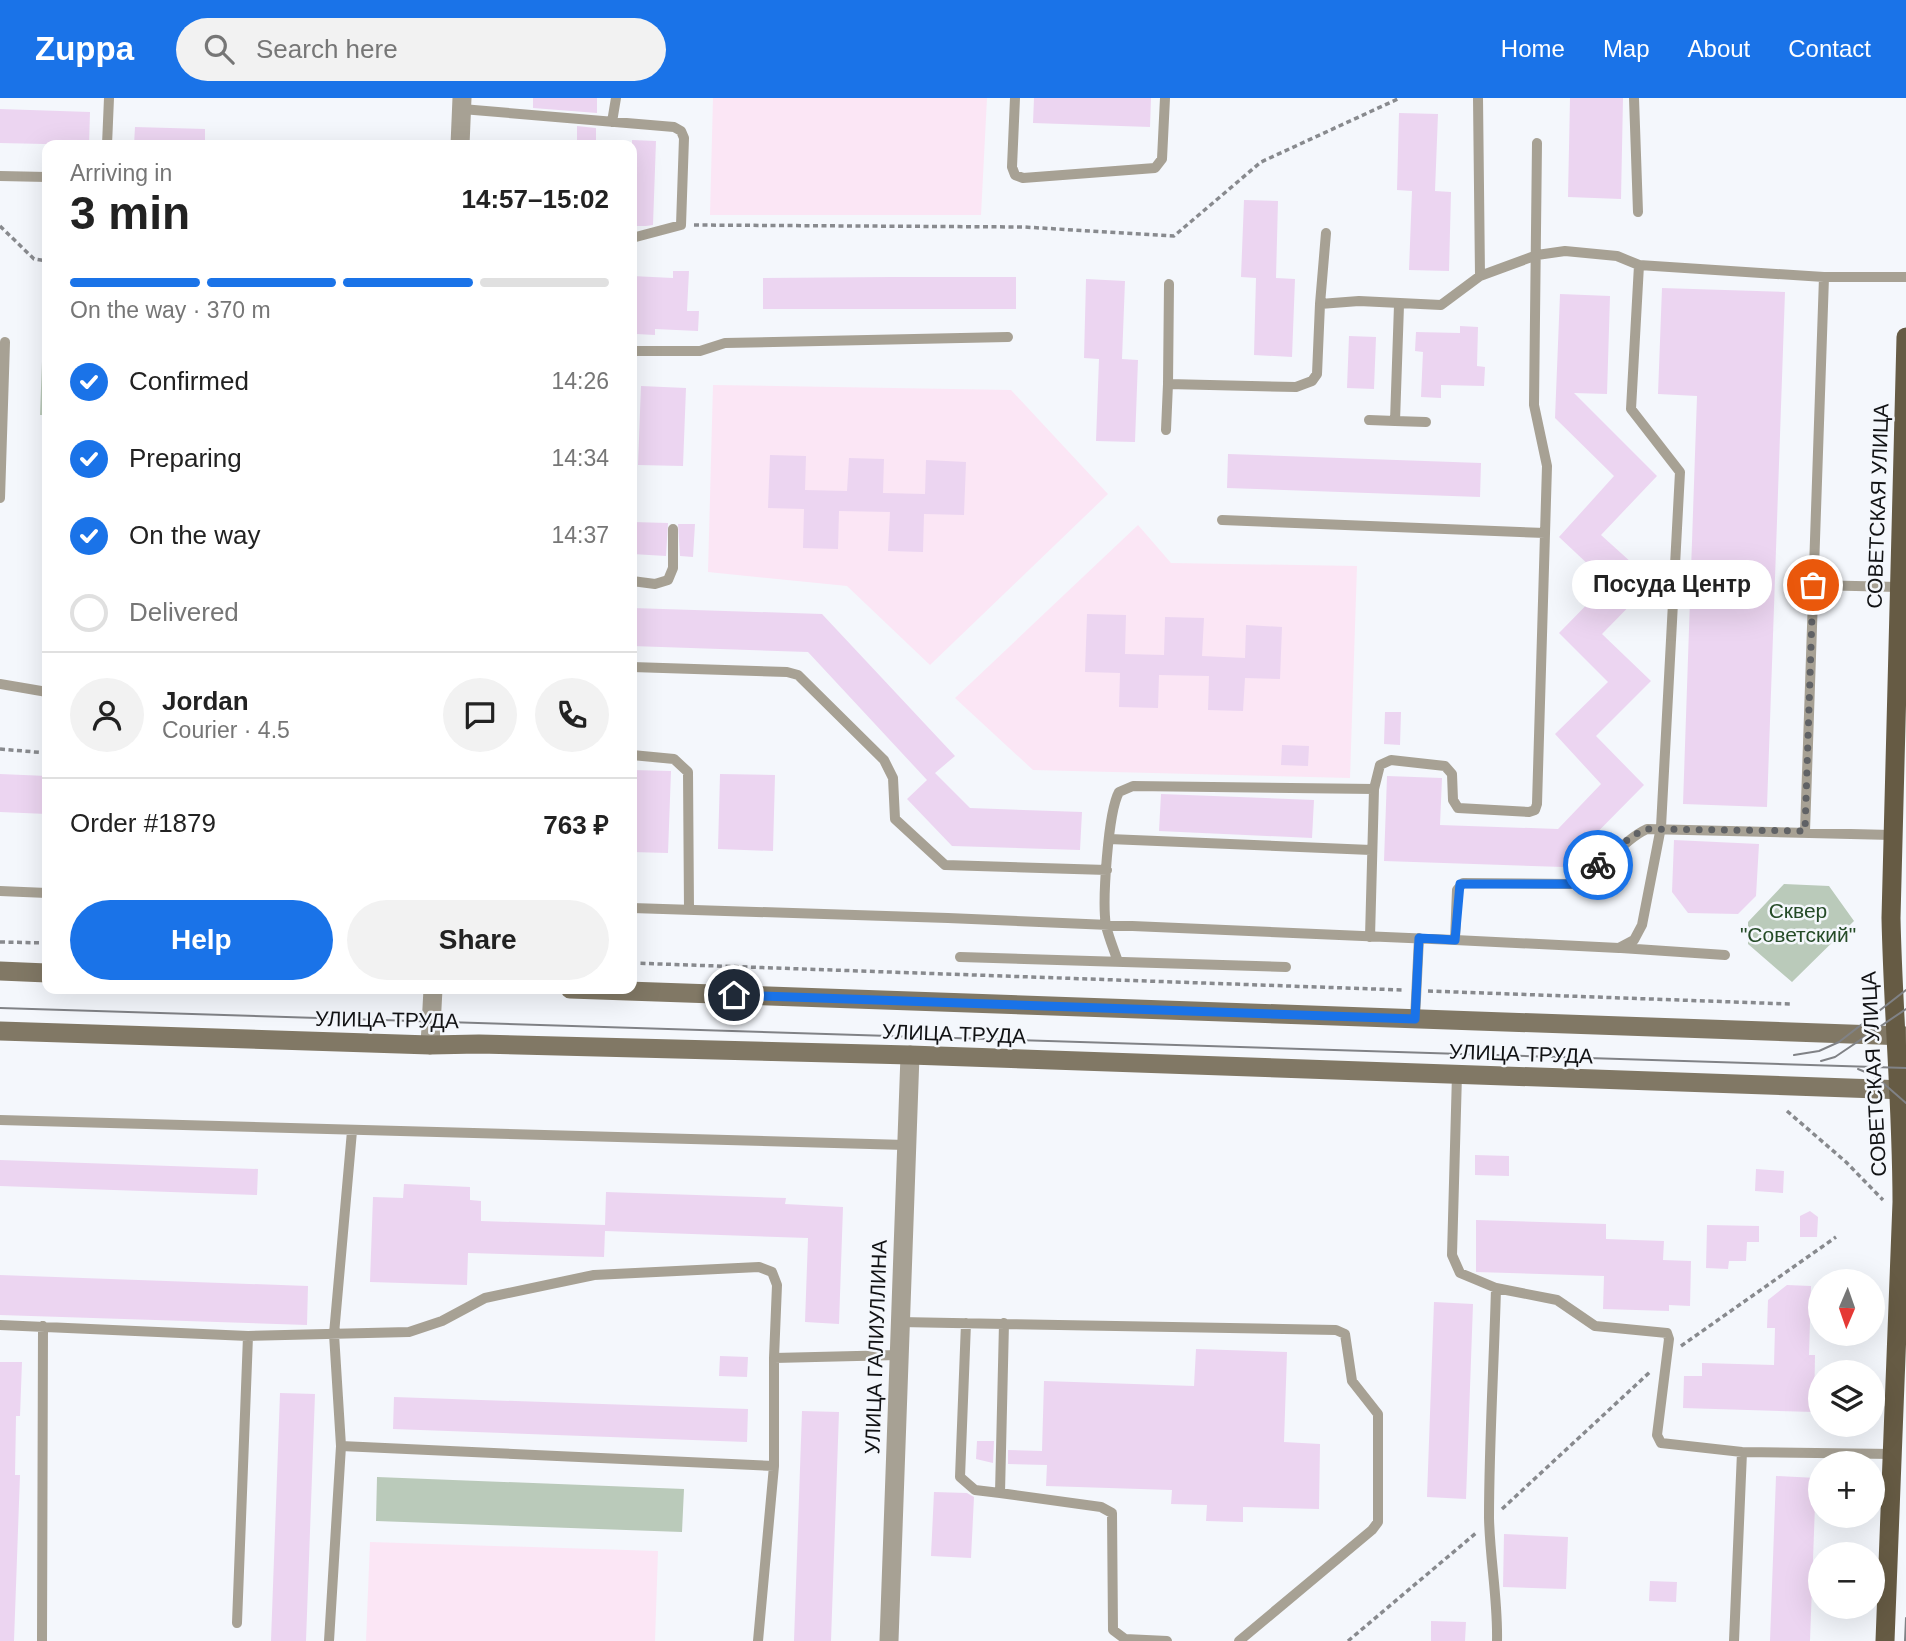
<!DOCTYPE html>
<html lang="en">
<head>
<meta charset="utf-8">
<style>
	body { margin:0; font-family:Helvetica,sans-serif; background:#f2f2f2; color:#222; height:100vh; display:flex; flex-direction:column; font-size:26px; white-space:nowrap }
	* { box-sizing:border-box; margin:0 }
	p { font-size:23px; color:#767676 }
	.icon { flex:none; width:38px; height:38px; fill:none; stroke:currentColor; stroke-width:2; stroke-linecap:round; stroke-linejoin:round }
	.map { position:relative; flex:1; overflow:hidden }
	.details { position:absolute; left:42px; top:42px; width:595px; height:854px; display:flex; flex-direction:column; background:#fff; border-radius:14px; box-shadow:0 7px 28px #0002 }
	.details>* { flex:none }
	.needle { width:46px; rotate:182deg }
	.tools { position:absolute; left:1808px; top:1171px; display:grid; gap:14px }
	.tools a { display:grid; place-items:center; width:77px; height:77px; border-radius:50%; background:#fff; box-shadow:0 7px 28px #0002; font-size:35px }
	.pin { position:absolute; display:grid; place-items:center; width:60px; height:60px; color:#fff; margin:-30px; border:4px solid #fff; border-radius:50%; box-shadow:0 2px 7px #0007 }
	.courier { position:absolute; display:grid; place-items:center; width:70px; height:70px; margin:-35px; border:5px solid #1a73e8; border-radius:50%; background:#fff; color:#222; box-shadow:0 2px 9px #0007 }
	.bubble { position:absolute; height:49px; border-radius:24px; background:#fff; box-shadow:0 7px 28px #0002; font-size:23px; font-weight:700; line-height:49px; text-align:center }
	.overview em { font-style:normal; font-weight:700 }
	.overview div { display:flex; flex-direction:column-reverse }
	.overview { display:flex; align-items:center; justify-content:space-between; height:119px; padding:0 28px }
	h1 { font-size:46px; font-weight:700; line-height:52px }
	.bar { display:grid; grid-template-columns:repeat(4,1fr); gap:10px 7px; align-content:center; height:84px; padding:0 28px }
	.bar i { height:9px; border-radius:5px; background:#e0e0e0 }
	.bar .active { background:#1a73e8 }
	.bar p { grid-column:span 4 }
	.line { display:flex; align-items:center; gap:18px; padding:0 28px; border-top:2px solid #e0e0e0 }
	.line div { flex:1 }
	.round { display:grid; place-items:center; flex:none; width:74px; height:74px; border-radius:37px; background:#f2f2f2 }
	ol { padding:0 28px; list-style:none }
	li { display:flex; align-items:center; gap:21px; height:77px }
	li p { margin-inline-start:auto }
	li .icon { padding:7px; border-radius:50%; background:#1a73e8; color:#fff; stroke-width:4 }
	li:last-child { color:#767676 }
	li i { width:38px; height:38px; border:4px solid #e0e0e0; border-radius:50% }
	.action { display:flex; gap:14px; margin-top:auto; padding:14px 28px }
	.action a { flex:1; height:80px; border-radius:42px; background:#1a73e8; color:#fff; font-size:28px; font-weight:700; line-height:80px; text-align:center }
	.action a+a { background:#f2f2f2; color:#222 }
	header { display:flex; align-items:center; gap:42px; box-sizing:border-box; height:98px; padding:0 35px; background:#1a73e8; color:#fff }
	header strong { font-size:33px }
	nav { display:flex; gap:38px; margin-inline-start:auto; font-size:24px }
	.search { width:490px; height:63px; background:#f2f2f2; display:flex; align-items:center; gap:18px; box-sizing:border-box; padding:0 24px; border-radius:38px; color:#767676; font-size:26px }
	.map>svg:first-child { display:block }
</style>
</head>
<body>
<header>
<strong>Zuppa</strong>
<div class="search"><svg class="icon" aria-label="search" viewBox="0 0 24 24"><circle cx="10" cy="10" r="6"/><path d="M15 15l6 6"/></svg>Search here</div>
<nav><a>Home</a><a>Map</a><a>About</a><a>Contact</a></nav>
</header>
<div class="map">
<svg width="1906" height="1543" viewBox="0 0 1906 1543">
	<rect width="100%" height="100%" fill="#f4f7fc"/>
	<path fill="#fbe6f5" d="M713,0H987L981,117H710Z
		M713,287L1011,292L1108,396L930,567L847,488L708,474Z
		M1138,427L1171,465L1357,468L1350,680L1033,672L955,600Z
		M370,1444L658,1453L655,1543H366Z"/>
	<path fill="#bacaba" d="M44,210H47V317H40Z
		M1784,786L1829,788L1854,823L1792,884L1748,846V824Z
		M377,1379L684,1391L682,1434L376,1423Z"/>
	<path fill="#ecd5f1" d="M533,0H597V15L533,10Z
		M1034,0H1151L1150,29L1033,25Z
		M1570,0H1623L1621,101L1568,99Z
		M0,11L90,14L89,47L0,45Z
		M1399,15L1438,16L1435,93L1451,94L1449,173L1409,172L1412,93L1397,92Z
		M577,28L596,30V47H577Z
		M135,29L205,31V47H134Z
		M632,42L656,43L653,127L646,128H632Z
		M1244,102L1278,103L1276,180L1295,181L1292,259L1254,257L1256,180L1241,179Z
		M673,173H689L687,213H699L698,233L655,231V237L636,236L637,198H632V178L673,180Z
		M891,179H1016V211H763V180Z
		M1086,181L1125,183L1122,261L1138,262L1135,344L1096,343L1099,261L1084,260Z
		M1662,190L1785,194L1767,709L1683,706L1697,298L1658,296Z
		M1560,196L1610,198L1607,296L1574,295L1657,378L1601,437L1653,484L1602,536L1651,583L1596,638L1644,687L1563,769L1384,763L1387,678L1442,680L1440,727L1558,731L1601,686L1555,636L1608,584L1559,535L1608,485L1559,439L1614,378L1555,320Z
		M1460,228L1478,229L1477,268L1485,269L1484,288L1441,287V300L1421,299L1423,254L1415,253L1416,234L1460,235Z
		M1349,238L1376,239L1374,291L1347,290Z
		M641,288L686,290L683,368L638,367Z
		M1228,356L1481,365L1480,399L1227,390Z
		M770,357L806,358L805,392L847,393L849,360L884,361L883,395L925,396L926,362L966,364L964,417L924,416L923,454L888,453L890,414L839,413L838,451L803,450L804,411L768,410Z
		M632,424L668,425L666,458L632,456Z
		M678,426H695L693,459L680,458Z
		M632,510L822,516L955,658L935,675L970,710L1082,714L1080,752L952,748L907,701L927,682L808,554L632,548Z
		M1087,516L1126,517L1125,556L1164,557L1165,519L1204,520L1202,558L1245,560L1246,527L1282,529L1280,581L1245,580L1243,613L1208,612L1209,578L1159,577L1158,610L1119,609L1120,575L1085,574Z
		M1385,614H1401L1400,647L1384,646Z
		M1282,647L1309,648L1308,668L1281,667Z
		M632,672L671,673L668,755L632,754Z
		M0,676L47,678V716L0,714Z
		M720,676L775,677L773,753L718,751Z
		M1161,696L1314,702L1312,740L1159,733Z
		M1674,742L1759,746L1756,798L1738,816L1688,815L1672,794Z
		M1475,1057L1509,1058V1078L1475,1077Z
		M0,1062L258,1071L257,1097L0,1088Z
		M1756,1071L1784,1073L1783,1095L1755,1093Z
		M404,1086L470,1089V1102L481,1103V1123L605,1127L606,1094L786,1100L785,1106L843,1109L839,1226L805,1224L808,1140L605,1133L604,1159L468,1155L467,1187L370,1184L373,1099L403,1100Z
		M1810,1113L1818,1119L1817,1139H1800V1118Z
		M1476,1122L1606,1126V1141L1664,1143L1663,1162L1691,1163L1690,1208L1669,1207V1213L1603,1211L1604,1178L1476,1174Z
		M1707,1127L1759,1128V1144H1747L1746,1163H1729L1728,1171L1706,1170Z
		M0,1177L308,1188L307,1227L0,1217Z
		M1787,1187L1811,1188L1809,1257H1815L1814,1314L1683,1310L1684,1278H1702V1265L1774,1267L1775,1230H1767L1768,1202Z
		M1434,1204L1473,1206L1466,1401L1427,1399Z
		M1196,1251L1287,1254L1284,1344L1320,1346L1319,1411L1243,1409V1424L1206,1423L1207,1407L1171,1406L1172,1392L1046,1388L1047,1367L1008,1366V1352L1042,1353L1044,1283L1194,1288Z
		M720,1258L748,1259L747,1279L719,1278Z
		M0,1264H22L20,1318H16L15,1377H20L14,1543H0Z
		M280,1295L315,1296L306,1543H271Z
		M394,1299L748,1311L747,1344L393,1331Z
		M802,1313L839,1314L831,1543H794Z
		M977,1343H994L993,1365L976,1361Z
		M1776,1378L1816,1380L1810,1543H1770Z
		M934,1394L967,1395L974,1399L971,1460L931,1458Z
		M1504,1436L1568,1439L1566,1491L1503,1489Z
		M1650,1483L1677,1484L1676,1504L1649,1503Z
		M1431,1523L1466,1524L1465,1543H1431Z"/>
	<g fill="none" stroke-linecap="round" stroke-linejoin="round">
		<path stroke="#888a8e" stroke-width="3.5" stroke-dasharray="5 3.5" stroke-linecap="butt" d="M694,127L1024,129L1174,138L1261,64L1400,0
			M0,128L34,161L47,163
			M0,651L47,655
			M0,844L47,845
			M632,865L1403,892
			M1428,893L1790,906
			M1787,1013L1846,1064L1883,1102
			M1681,1248L1836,1139
			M1502,1411L1651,1273
			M1348,1543L1476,1435"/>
		<path stroke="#a7a194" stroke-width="10" d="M1015,0L1012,69L1015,77L1023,80L1155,70L1162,61L1165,0
			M1478,0L1480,178
			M1634,0L1638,114
			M462,11L674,29L681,33L684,40L681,127L632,140
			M612,24L616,0
			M107,47L109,0
			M0,78L47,79
			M1169,186L1168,286L1296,289L1312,283L1317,276L1320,206L1359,203L1441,207L1480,178L1537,157L1565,153L1617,158L1639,167
			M1320,206L1326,135
			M1399,207L1395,323L1426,324
			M632,253H700L725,245L1008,239
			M1369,322L1395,323
			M1166,332L1168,286
			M0,400L5,244
			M1222,422L1545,435
			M632,483L655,486L668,482L673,470V431
			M1813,487L1898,489
			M632,569L787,574L798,577L884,662L893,680L895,721L945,767L1107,772
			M0,586L47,594
			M632,657L674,661L688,674L689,812
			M1805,733L1824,179
			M1109,741L1371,752
			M0,793L47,795
			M632,810L948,820L1455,842L1457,792L1463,785L1572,786C1601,777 1619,744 1647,731L1892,737
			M1370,839L1374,691L1380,667L1391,662L1445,668L1452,676L1453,702L1458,710L1529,714L1535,712L1537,706L1547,368L1534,307L1537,45
			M1455,842L1619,850L1634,842L1642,827L1661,729L1680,374L1631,311L1639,167L1824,179H1906
			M1621,850L1725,857
			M960,859L1286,869
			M1118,864C1114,852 1109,840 1106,828C1102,804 1108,714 1119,694L1133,688L1374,691
			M1415,921L1419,840
			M1457,976L1452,1157L1460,1175L1496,1190C1494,1266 1489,1344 1489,1420C1490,1462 1498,1502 1497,1543
			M0,1022L906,1047
			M1496,1190L1557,1202L1595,1228L1667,1235L1669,1241L1657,1337L1661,1345L1742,1354L1893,1356
			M900,1224L1336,1232L1345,1236L1352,1283L1378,1316V1424L1372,1432L1239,1543
			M966,1225L960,1379L975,1392L1000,1395L1004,1225
			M0,1227L248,1238L409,1234L442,1223L485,1200L594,1177L759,1169L772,1174L777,1187L774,1260L898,1257
			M341,1348L774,1368
			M1000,1395L1101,1409L1112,1415L1113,1532L1125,1541L1167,1543
			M237,1525L248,1238
			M42,1543L43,1228
			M329,1543L341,1348L334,1236L352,1033
			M758,1543L774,1368V1260
			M1734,1543L1742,1354"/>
		<path stroke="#a7a194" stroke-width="19" d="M460,47L462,0
			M430,947L433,891
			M889,1543L910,957"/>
		<path stroke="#817865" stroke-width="19" d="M0,873L47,875
			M570,891L1906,938
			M0,933L430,947L479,946L910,957L1906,992"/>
		<path stroke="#665b44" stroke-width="19" d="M1885,1543L1902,1104C1902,1009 1893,915 1891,820L1906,239"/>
		<path stroke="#808286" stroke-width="2" d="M0,910L1906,970
			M1794,957L1819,953L1839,944L1906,892
			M1821,963L1835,959L1906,911
			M1858,971L1875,978L1906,1005
			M1905,1543L1906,1520"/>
	</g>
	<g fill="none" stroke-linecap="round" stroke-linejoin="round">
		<path stroke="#606265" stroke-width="7" stroke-dasharray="0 12.6" d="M1598,767L1632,738L1647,731L1805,733L1813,487"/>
		<path stroke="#1a73e8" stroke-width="9" d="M734,897L1415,921L1419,840L1455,842L1460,786H1572L1598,767"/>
	</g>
	<g text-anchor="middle" stroke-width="5" stroke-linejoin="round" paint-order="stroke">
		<g font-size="21" fill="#111214" stroke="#f4f7fc">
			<text transform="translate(1878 408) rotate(-88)" y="7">СОВЕТСКАЯ УЛИЦА</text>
			<text transform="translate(387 922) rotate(1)" y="7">УЛИЦА ТРУДА</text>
			<text transform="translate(954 936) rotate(2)" y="7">УЛИЦА ТРУДА</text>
			<text transform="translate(1521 956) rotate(2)" y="7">УЛИЦА ТРУДА</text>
			<text transform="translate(1874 976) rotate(-93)" y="7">СОВЕТСКАЯ УЛИЦА</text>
			<text transform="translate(876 1249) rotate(-88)" y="7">УЛИЦА ГАЛИУЛЛИНА</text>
		</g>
		<g font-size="21" fill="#254b27" stroke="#f4f7fc">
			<text x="1798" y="820">Сквер<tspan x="1798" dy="24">"Советский"</tspan></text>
		</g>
	</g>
</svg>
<div class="tools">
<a><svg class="needle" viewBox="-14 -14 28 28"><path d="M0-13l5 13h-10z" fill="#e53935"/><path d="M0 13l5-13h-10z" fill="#767676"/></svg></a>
<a><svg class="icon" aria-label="layers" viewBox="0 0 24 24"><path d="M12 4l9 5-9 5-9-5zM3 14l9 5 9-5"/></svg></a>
<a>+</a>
<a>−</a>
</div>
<div class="pin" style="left:1813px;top:487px;background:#ea580c"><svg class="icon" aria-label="bag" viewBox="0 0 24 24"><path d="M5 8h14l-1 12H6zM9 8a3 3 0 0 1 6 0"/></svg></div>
<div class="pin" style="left:734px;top:897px;background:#1f2937"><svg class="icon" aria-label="home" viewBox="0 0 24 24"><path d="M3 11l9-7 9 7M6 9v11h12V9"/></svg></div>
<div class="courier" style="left:1598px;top:767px"><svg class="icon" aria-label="bike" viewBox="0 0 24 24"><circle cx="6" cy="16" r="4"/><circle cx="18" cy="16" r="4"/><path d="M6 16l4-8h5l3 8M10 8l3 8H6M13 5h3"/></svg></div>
<div class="bubble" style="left:1572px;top:462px;width:200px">Посуда Центр</div>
<section class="details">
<div class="overview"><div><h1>3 min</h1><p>Arriving in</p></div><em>14:57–15:02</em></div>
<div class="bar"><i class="active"></i><i class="active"></i><i class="active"></i><i></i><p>On the way · 370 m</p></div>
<ol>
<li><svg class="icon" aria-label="check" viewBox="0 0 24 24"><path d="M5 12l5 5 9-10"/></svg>Confirmed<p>14:26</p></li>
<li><svg class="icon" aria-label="check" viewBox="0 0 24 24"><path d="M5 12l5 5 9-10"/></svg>Preparing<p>14:34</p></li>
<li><svg class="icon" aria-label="check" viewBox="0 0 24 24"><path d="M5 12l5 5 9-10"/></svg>On the way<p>14:37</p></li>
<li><i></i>Delivered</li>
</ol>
<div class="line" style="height:126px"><a class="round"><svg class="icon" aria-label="person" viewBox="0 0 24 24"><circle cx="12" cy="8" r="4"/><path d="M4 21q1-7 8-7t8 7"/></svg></a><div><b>Jordan</b><p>Courier · 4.5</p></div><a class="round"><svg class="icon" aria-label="chat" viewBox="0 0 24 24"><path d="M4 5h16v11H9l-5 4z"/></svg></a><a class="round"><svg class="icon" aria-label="phone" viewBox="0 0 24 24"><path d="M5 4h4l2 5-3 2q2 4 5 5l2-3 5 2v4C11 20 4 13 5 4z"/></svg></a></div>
<div class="line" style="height:91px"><div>Order #1879</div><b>763 ₽</b></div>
<div class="action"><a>Help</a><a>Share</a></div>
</section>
</div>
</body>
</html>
